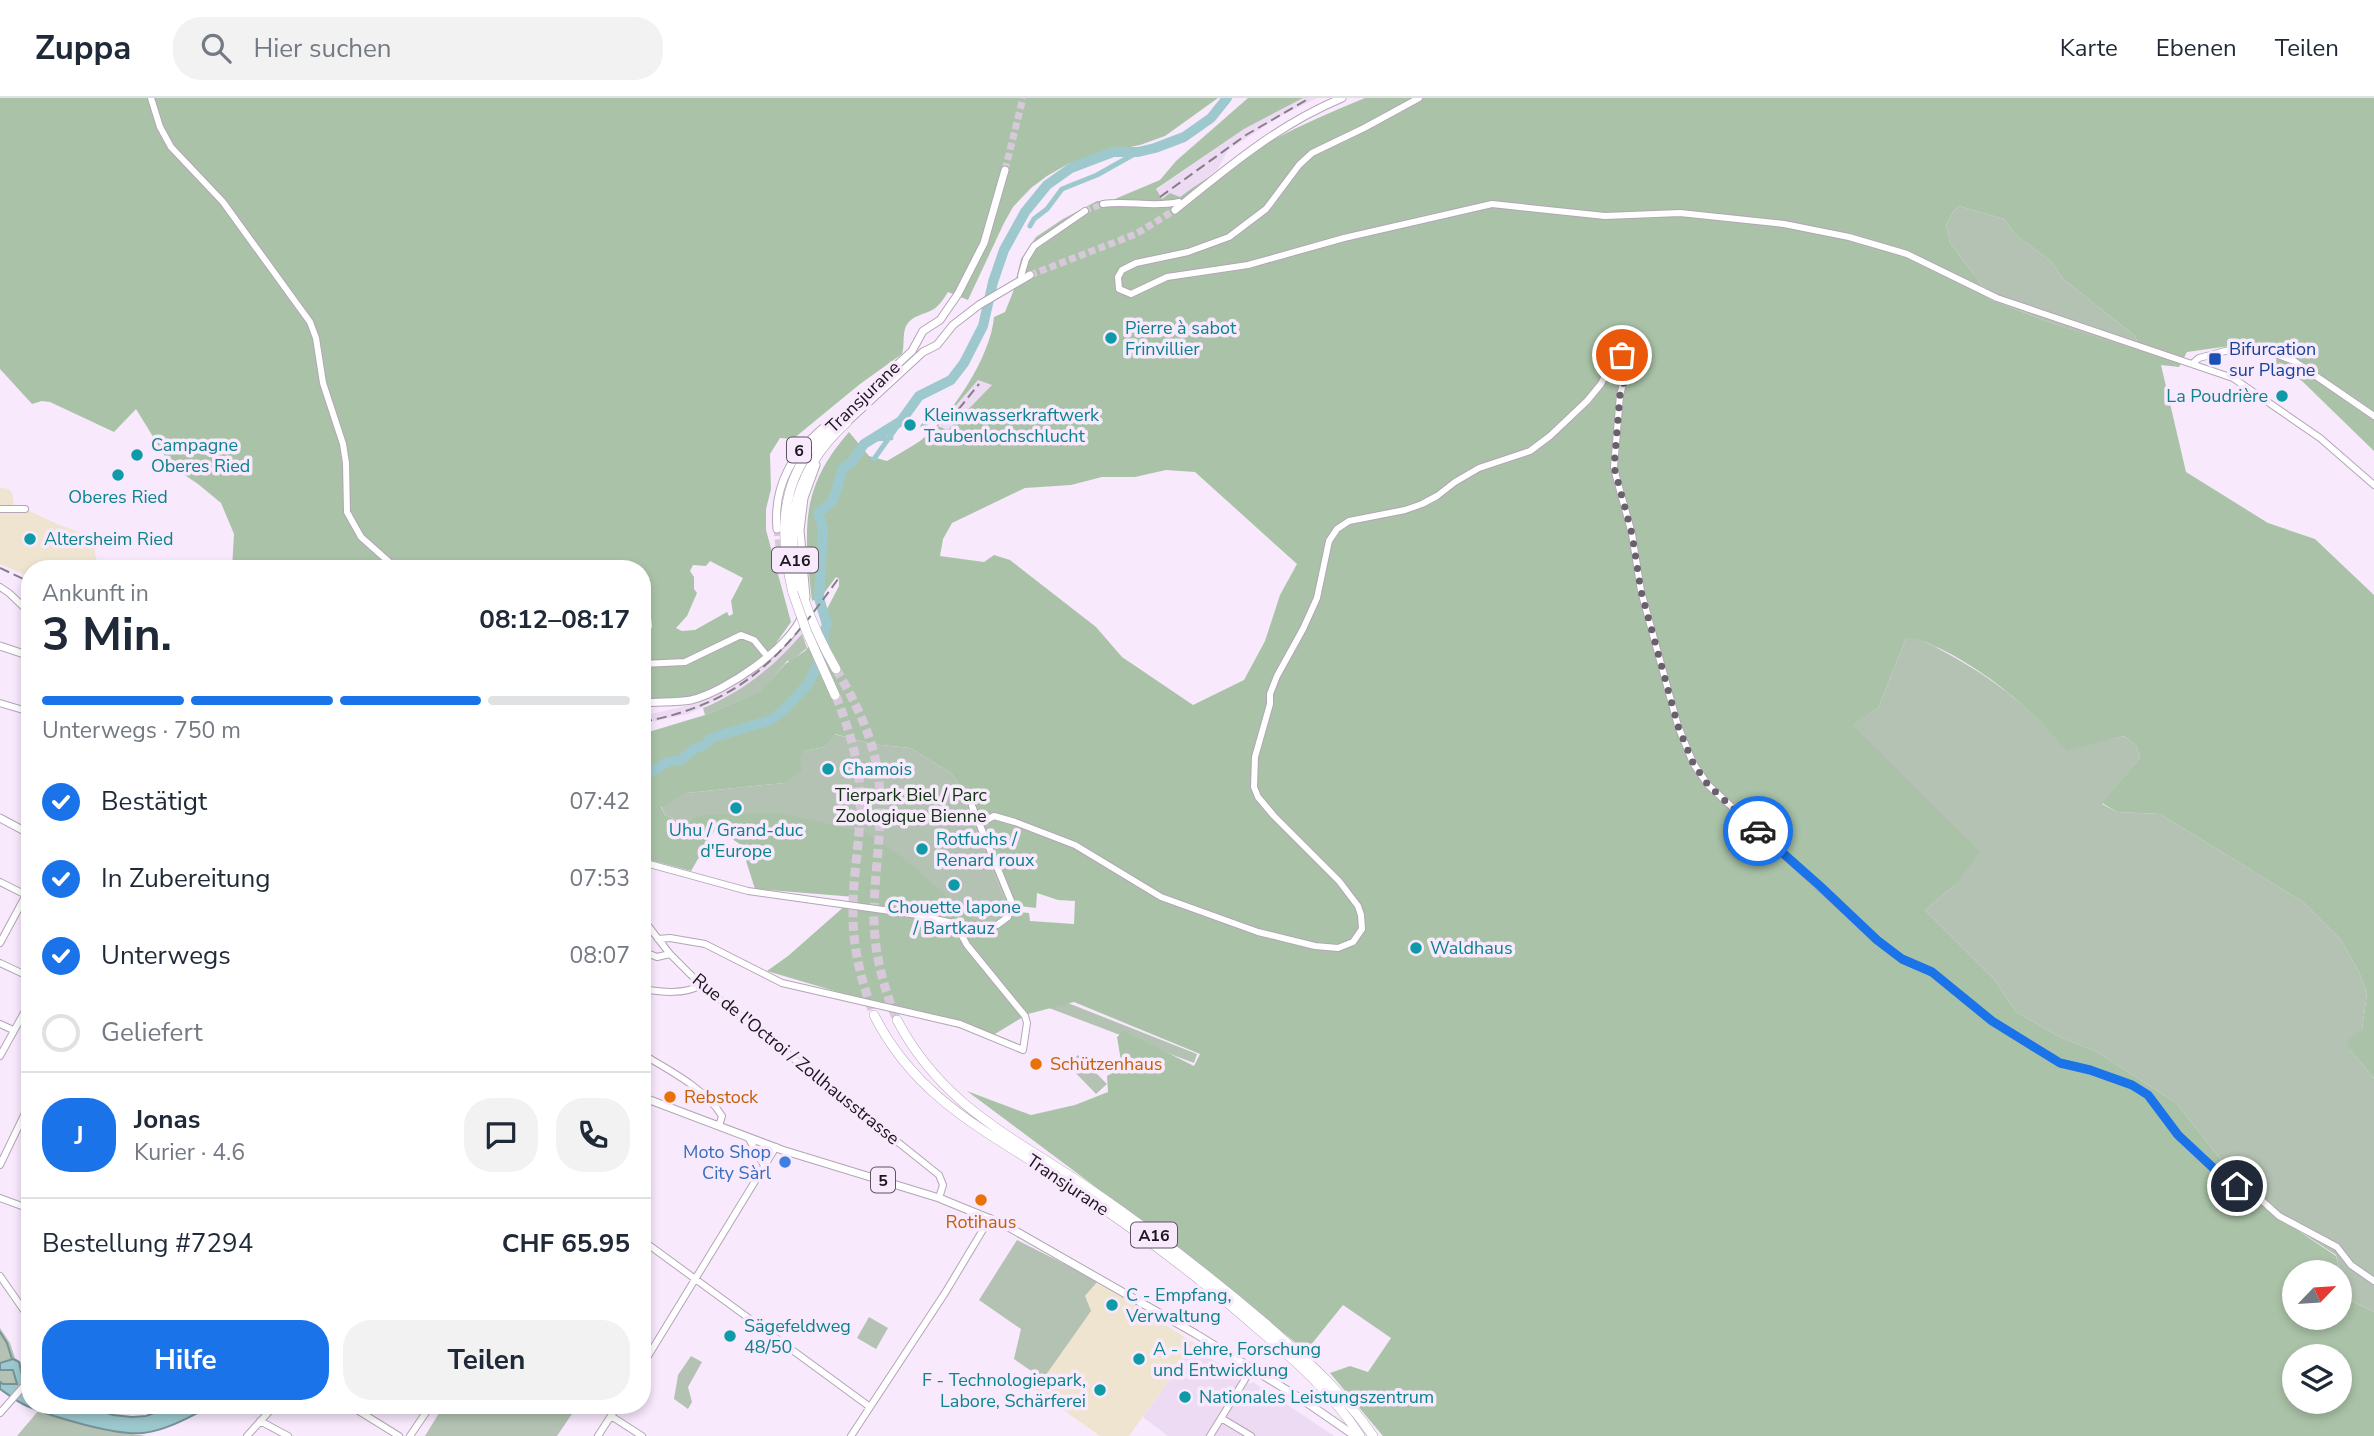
<!DOCTYPE html>
<html lang="de">
<head>
<meta charset="utf-8">
<style>
	body { margin:0; font-family:"Nunito Sans",sans-serif; background:#f2f2f3; color:#1f2937; height:100vh; display:flex; flex-direction:column; font-size:26px; white-space:nowrap }
	* { box-sizing:border-box; margin:0 }
	p { font-size:23px; color:#747a83 }
	.icon { flex:none; width:38px; height:38px; fill:none; stroke:currentColor; stroke-width:2; stroke-linecap:round; stroke-linejoin:round }
	.map { position:relative; flex:1; overflow:hidden }
	.sheet { position:absolute; left:21px; top:462px; width:630px; height:854px; display:flex; flex-direction:column; background:#fff; border-radius:28px; box-shadow:0 4px 10px #0003 }
	.sheet>* { flex:none }
	.needle { width:46px; rotate:65deg }
	.tools { position:absolute; left:2282px; top:1162px; display:grid; gap:14px }
	.tools a { display:grid; place-items:center; width:70px; height:70px; border-radius:50%; background:#fff; box-shadow:0 4px 10px #0003; font-size:35px }
	.pin { position:absolute; display:grid; place-items:center; width:60px; height:60px; color:#fff; margin:-30px; border:4px solid #fff; border-radius:50%; box-shadow:0 2px 7px #0007 }
	.courier { position:absolute; display:grid; place-items:center; width:70px; height:70px; margin:-35px; border:5px solid #1a73e8; border-radius:50%; background:#fff; color:#222; box-shadow:0 2px 9px #0007 }
	.head em { font-style:normal; font-weight:700 }
	.head div { display:flex; flex-direction:column-reverse }
	.head { display:flex; align-items:center; justify-content:space-between; height:119px; padding:0 21px }
	h1 { font-size:46px; font-weight:700; line-height:52px }
	.bar { display:grid; grid-template-columns:repeat(4,1fr); gap:10px 7px; align-content:center; height:84px; padding:0 21px }
	.bar i { height:9px; border-radius:5px; background:#e0e1e3 }
	.bar .current { background:#1a73e8 }
	.bar p { grid-column:span 4 }
	.line { display:flex; align-items:center; gap:18px; padding:0 21px; border-top:2px solid #e0e1e3 }
	.line div { flex:1 }
	.round { display:grid; place-items:center; flex:none; width:74px; height:74px; border-radius:28px; background:#f2f2f3 }
	ol { padding:0 21px; list-style:none }
	li { display:flex; align-items:center; gap:21px; height:77px }
	li p { margin-inline-start:auto }
	li .icon { padding:7px; border-radius:50%; background:#1a73e8; color:#fff; stroke-width:4 }
	li:last-child { color:#747a83 }
	li i { width:38px; height:38px; border:4px solid #e0e1e3; border-radius:50% }
	.button { display:flex; gap:14px; margin-top:auto; padding:14px 21px }
	.button a { flex:1; height:80px; border-radius:28px; background:#1a73e8; color:#fff; font-size:28px; font-weight:700; line-height:80px; text-align:center }
	.button a+a { background:#f2f2f3; color:#1f2937 }
	header { display:flex; align-items:center; gap:42px; box-sizing:border-box; height:98px; padding:0 35px; background:#fff; border-bottom:2px solid #e0e1e3 }
	header strong { font-size:33px }
	nav { display:flex; gap:38px; margin-inline-start:auto; font-size:24px }
	.search { width:490px; height:63px; background:#f2f2f3; display:flex; align-items:center; gap:18px; box-sizing:border-box; padding:0 24px; border-radius:28px; color:#747a83; font-size:26px }
	.map>svg:first-child { display:block }
</style>
</head>
<body>
<header>
<strong>Zuppa</strong>
<div class="search"><svg class="icon" aria-label="search" viewBox="0 0 24 24"><circle cx="10" cy="10" r="6"/><path d="M15 15l6 6"/></svg>Hier suchen</div>
<nav><a>Karte</a><a>Ebenen</a><a>Teilen</a></nav>
</header>
<div class="map">
<svg width="2374" height="1338" viewBox="0 0 2374 1338">
	<rect width="100%" height="100%" fill="#f8e9fc"/>
	<path fill="#eddaf3" d="M1303,0H1317L1281,18L1228,52L1217,72L1180,99L1162,101L1156,92L1244,31Z
		M978,282L993,287L948,332L938,327Z
		M800,530L802,536L791,551L758,579L733,595L688,616L642,626V618L695,606L731,590L769,562Z
		M1195,1246L1204,1256L1250,1286L1253,1284L1334,1338H1168L1143,1319Z"/>
	<path fill="#eee4cf" d="M0,390L9,391L12,395L14,409L25,411L57,426L92,439L98,471H30V479L0,466Z
		M1098,1183L1195,1246L1129,1338H1100L1031,1289L1039,1279L1042,1281L1053,1265L1087,1206L1085,1198Z"/>
	<path fill="#b3c2b2" d="M1959,108L2004,121L2016,137L2052,164L2062,180L2135,238L2137,243L2133,252L2048,224L1989,201L1979,183L1950,145L1946,127L1953,114Z
		M802,536L807,550L791,563H787L762,593L705,617L703,610C742,594 775,568 802,536Z
		M1916,539C1980,571 2020,598 2067,652L2124,638L2136,647L2140,660L2102,706L2117,714L2160,716L2303,804L2341,842L2359,874L2367,895L2362,932L2349,951L2374,980V1214L2346,1200L2336,1157L2266,1111L2264,1095L2222,1063L2176,1005L2097,954L2060,939L2016,914L1994,881L1925,812L1955,787L1851,627L1878,610L1906,540Z
		M834,636L871,646L910,650L951,675L965,695L978,737L1007,806L998,824L977,825L702,717L683,725L665,717L661,708L687,695L784,685L804,653L825,649Z
		M962,877L1030,890L1197,956L1194,965Z
		M1078,957L1107,986L1096,996L1068,967Z
		M1017,1142L1098,1183L1085,1198L1091,1213L1043,1281L1014,1261L1021,1231L979,1202Z
		M869,1219L888,1230L876,1251L857,1240Z
		M0,1230L10,1245L15,1260L22,1265L25,1278L9,1298L0,1291Z
		M691,1258L702,1264L688,1289L692,1304L688,1311L674,1301L678,1277Z
		M444,1307H578L557,1338H425Z
		M39,1312L108,1333L147,1338H17Z"/>
	<path fill="#aac3a8" fill-rule="evenodd" d="M0,0H1218L1165,38L1140,47L1101,55L1068,66L1047,78L1031,90L1013,109L1004,125L968,202L948,194C944,200 940,207 934,211C924,217 912,217 906,228C902,237 905,247 902,256L860,286L793,341L780,340L770,356L771,391L766,411V432L791,524L767,558L703,598L642,605V555L648,544L642,541V534L652,530C652,519 650,514 642,506V471H232L234,436L221,405L198,386L171,368L136,311L114,334L50,304L42,303L32,306L0,271ZM710,463L743,480L731,503L733,516L729,518L727,514L695,532L682,533L676,530L687,518L697,495L694,491V479L690,473L693,467L706,468Z
		M1248,0H1303L1244,31L1156,91L1162,101L1170,95L1180,99C1236,58 1300,26 1365,0H2374V353L2302,283L2274,267L2282,250L2251,245L2187,254L2179,269L2161,267L2186,374L2268,425L2315,441L2374,497V980L2349,951L2348,942L2362,932L2367,895L2359,874L2341,842L2303,804L2160,716L2117,714L2102,705L2140,660L2136,647L2124,638L2067,653C2031,611 1991,576 1941,551C1929,546 1920,539 1906,540L1878,610L1852,627L1980,754L1955,787L1925,812L1994,881L2016,914L2060,939L2097,954L2176,1005L2222,1063L2264,1095L2266,1111L2336,1158L2346,1200L2374,1214V1338H1383L1330,1275L1350,1268L1368,1274L1391,1240L1343,1207L1306,1253L1192,1161L967,993L1031,1017L1075,1007L1108,994L1107,978L1122,969L1117,939L1124,933L1194,968L1200,956L1074,904L1028,916L990,939L767,873L788,858L855,799L755,791L741,747L716,730L691,773L642,760V636L705,617L761,593L785,566L805,553L820,534L827,511L839,488V481L836,479L822,498L812,503C804,431 799,391 849,334L869,358L887,363C898,356 910,350 920,343C952,318 991,258 994,219L1005,214L1013,194L1021,161L1036,139L1063,121L1097,103H1110L1160,82L1176,63ZM1959,108L2004,121L2016,137L2052,164L2062,180L2135,238L2137,243L2133,251L2048,224L1989,201L1979,183L1950,145L1946,127L1953,114ZM978,282L992,287L948,332L938,328ZM1166,372L1195,374L1297,466L1280,497L1265,543L1244,582L1193,607L1122,559L1096,529L1010,462L994,457L984,464L940,458L943,441L952,425L1025,390L1071,387L1102,379H1135ZM835,636L871,646L910,650L951,675L965,695L978,737L1007,806L998,824L977,825L905,761L864,734L778,715L701,717L682,725L665,717L661,709L687,695L784,685L802,673L800,661L804,653L825,649ZM1037,795L1058,802L1075,803L1074,826L1030,823L1029,815L1019,814V808L1036,810ZM2294,1174H2340V1220H2294ZM2294,1258H2340V1304H2294Z"/>
	<path fill="#9dc9ce" stroke="#769399" stroke-width="2" d="M13,1261L19,1264L23,1282L30,1287V1307H84L113,1317L132,1319L146,1318L176,1307H213C191,1318 168,1332 143,1335C116,1338 53,1319 27,1308C17,1304 9,1297 0,1291V1284L3,1286H17L13,1272H0V1265Z"/>
	<g fill="none" stroke-linecap="round" stroke-linejoin="round">
		<path stroke="#769399" stroke-width="2" d="M0,1234L7,1245L12,1261"/>
		<path stroke="#9dc9ce" stroke-width="5" d="M1030,128L1034,121L1047,111L1062,91L1097,77L1138,54
			M923,328L927,324
			M873,341L891,340
			M874,361L901,323"/>
		<path stroke="#9dc9ce" stroke-width="10" d="M642,680L667,664L681,662L694,651L705,647L711,640L771,622L784,612L808,586L817,568L825,549L823,536L827,527L819,500L823,430L818,415L833,403L843,370L852,364L864,346L901,323L919,298L951,282L964,265L983,228L993,184L1004,152L1025,114L1047,87L1071,70L1113,54H1138L1155,50L1184,39L1211,20L1227,0"/>
		<path stroke="#d7c9da" stroke-width="6" stroke-dasharray="6 3" stroke-linecap="butt" d="M1085,113L1103,106"/>
		<path stroke="#d7c9da" stroke-width="7" stroke-dasharray="7 3.5" stroke-linecap="butt" d="M1005,72L1023,0
			M1030,177L1136,136L1175,112
			M777,431L779,449L784,461"/>
		<path stroke="#d7c9da" stroke-width="9" stroke-dasharray="9 4.5" stroke-linecap="butt" d="M836,571C855,603 872,637 878,675C885,725 873,774 874,824C875,858 884,891 897,922
			M836,598C848,629 859,661 860,695C862,737 852,777 853,818C853,852 862,885 874,917"/>
		<g stroke="#b3a5b7" stroke-width="8">
			<path id="minor" d="M151,0L160,29L171,49L223,104L310,224L316,240L323,285L343,346L346,365L347,414L361,439L397,471
				M1419,0L1364,30L1312,55L1299,67L1266,111L1229,139L1188,154L1136,165L1122,172L1118,179L1119,191L1131,196L1167,179L1248,167L1344,140L1492,106L1605,118L1680,115L1784,126L1849,139L1907,156L1997,200L2233,280L2320,340L2374,387
				M1103,106C1129,102 1152,110 1179,104
				M1021,178L1026,161L1034,148L1085,113
				M2192,266L2199,260L2233,251L2265,252L2294,263L2374,318
				M0,411H25
				M0,489L9,495L30,515
				M642,566L685,564L741,537L754,542L767,558
				M0,605L30,614
				M979,726L994,718L1015,724L1075,747L1161,799L1258,834L1315,848L1338,850L1353,844L1362,831L1361,817L1358,808L1339,783L1274,718L1258,699L1254,689L1255,659L1270,606V596L1277,578L1303,531L1317,500L1329,443L1337,431L1349,423L1405,412L1422,406L1437,398L1455,384L1479,370L1530,353L1550,338L1587,303L1601,286L1610,267L1617,260L1627,257L1633,270L1623,286L1620,297L1614,369L1616,378L1632,436L1641,493L1678,628L1693,665L1708,687L1877,842L1902,861L1932,874L1992,923L2061,965L2090,972L2132,987L2148,997L2178,1037L2224,1080L2248,1090L2279,1118L2337,1149L2351,1167L2374,1183
				M642,764L748,793L912,816L962,827H997L1008,819L1011,803L972,708
				M0,784L30,799
				M642,820L670,856L699,885L939,1077L943,1087L939,1100
				M658,841L670,840L705,846L782,885L960,926L1023,952L1027,925L1025,918L967,847L961,836L962,827
				M0,845L26,797
				M642,853L657,859L670,856
				M0,865L30,879
				M642,891C662,894 684,897 701,887
				M0,926L13,932
				M642,956C669,972 706,991 722,1018L719,1028
				M0,958L30,904
				M642,1011L646,1000
				M748,1039L765,1069
				M0,1067L27,1011
				M0,1100L30,1111
				M642,1142L870,1309
				M0,1178L30,1221
				M642,1268L776,1049
				M349,1307L399,1338
				M0,1315L30,1281
				M611,1318L642,1338
				M1221,1320L1251,1338
				M260,1323L288,1338
				M247,1338L275,1307
				M410,1338L431,1307
				M598,1338L618,1307
				M851,1338L945,1195L990,1120
				M1210,1338L1252,1270"/>
		</g>
		<g stroke="#b3a5b7" stroke-width="9">
			<path id="major" d="M1175,112C1228,69 1279,26 1342,0
				M861,300L912,253L923,233L940,222L958,196L984,145L1005,72
				M845,326L923,254L937,247L953,227L979,207L1030,177
				M777,431C773,385 794,353 829,325
				M806,499L800,432L804,400L816,367
				M0,548L30,558
				M642,605C659,603 675,605 691,602C725,594 789,550 802,518
				M0,720L30,736
				M642,999L782,1052L939,1100L1005,1127L1196,1236L1303,1302L1355,1338"/>
		</g>
		<g stroke="#b3a5b7" stroke-width="10">
			<path id="highway" d="M793,495C781,446 778,394 811,351C826,331 846,315 864,298
				M836,571C787,485 766,397 847,324
				M874,917C919,1006 994,1036 1072,1089C1136,1132 1199,1179 1258,1231C1296,1263 1333,1296 1360,1338
				M897,922C943,1009 1013,1039 1090,1091C1151,1133 1211,1179 1267,1227C1305,1261 1344,1295 1373,1338"/>
		</g>
		<use href="#minor" stroke="#fff" stroke-width="6"/>
		<use href="#major" stroke="#fff" stroke-width="7"/>
		<use href="#highway" stroke="#fff" stroke-width="9"/>
		<path stroke="#877d89" stroke-width="2" stroke-dasharray="10 5" stroke-linecap="butt" d="M1160,99L1246,37L1310,0
			M949,323L979,286
			M0,470L30,484
			M642,624C741,606 782,559 838,481"/>
		<g stroke="#b3a5b7" stroke-width="10" stroke-linecap="butt">
			<path id="highway-bridge" d="M793,495L806,532L835,597"/>
		</g>
		<use href="#highway-bridge" stroke="#fff" stroke-width="9"/>
	</g>
	<g fill="none" stroke-linecap="round" stroke-linejoin="round">
		<path stroke="#68606a" stroke-width="7" stroke-dasharray="0 12.6" d="M1622,257H1628L1633,270L1623,286L1620,297L1614,369L1632,436L1641,493L1678,628L1693,665L1708,687L1758,733"/>
		<path stroke="#1a73e8" stroke-width="9" d="M1758,733L1820,788L1877,842L1902,861L1932,874L1992,923L2060,965L2090,972L2132,987L2148,997L2178,1037L2224,1080L2237,1088"/>
	</g>
	<g fill="#0f9aa8" stroke="#f8e9fc" stroke-width="2.5">
		<circle cx="1111" cy="240" r="7"/>
		<circle cx="2282" cy="298" r="7"/>
		<circle cx="910" cy="327" r="7"/>
		<circle cx="137" cy="357" r="7"/>
		<circle cx="118" cy="377" r="7"/>
		<circle cx="30" cy="441" r="7"/>
		<circle cx="828" cy="671" r="7"/>
		<circle cx="736" cy="710" r="7"/>
		<circle cx="922" cy="751" r="7"/>
		<circle cx="954" cy="787" r="7"/>
		<circle cx="1416" cy="850" r="7"/>
		<circle cx="1112" cy="1207" r="7"/>
		<circle cx="730" cy="1238" r="7"/>
		<circle cx="1139" cy="1261" r="7"/>
		<circle cx="1100" cy="1292" r="7"/>
		<circle cx="1185" cy="1299" r="7"/>
	</g>
	<rect fill="#1a4fb4" stroke="#f8e9fc" stroke-width="2.5" x="2208" y="254" width="14" height="14" rx="3.5"/>
	<g fill="#e8710a" stroke="#f8e9fc" stroke-width="2.5">
		<circle cx="1036" cy="966" r="7"/>
		<circle cx="670" cy="999" r="7"/>
		<circle cx="981" cy="1102" r="7"/>
	</g>
	<circle fill="#3f7fe0" stroke="#f8e9fc" stroke-width="2.5" cx="785" cy="1064" r="7"/>
	<g text-anchor="middle" stroke-width="7" stroke-linejoin="round" paint-order="stroke">
		<g fill="#f8e9fc" stroke="#5d555f" stroke-width="2">
			<rect x="787" y="339.5" width="24" height="25" rx="5"/>
			<rect x="772" y="449.5" width="46" height="25" rx="5"/>
			<rect x="871" y="1069.5" width="24" height="25" rx="5"/>
			<rect x="1131" y="1124.5" width="46" height="25" rx="5"/>
		</g>
		<g font-size="16" font-weight="bold" fill="#1b161c">
			<text x="799" y="358">6</text>
			<text x="795" y="468">A16</text>
			<text x="883" y="1088">5</text>
			<text x="1154" y="1143">A16</text>
		</g>
		<g font-size="18" fill="#0d838f" stroke="#f8e9fc" text-anchor="start">
			<text x="1125" y="236">Pierre à sabot<tspan x="1125" dy="21">Frinvillier</tspan></text>
			<text x="2268" y="304" text-anchor="end">La Poudrière</text>
			<text x="924" y="323">Kleinwasserkraftwerk<tspan x="924" dy="21">Taubenlochschlucht</tspan></text>
			<text x="151" y="353">Campagne<tspan x="151" dy="21">Oberes Ried</tspan></text>
			<text x="118" y="405" text-anchor="middle">Oberes Ried</text>
			<text x="44" y="447">Altersheim Ried</text>
			<text x="842" y="677">Chamois</text>
			<text x="736" y="738" text-anchor="middle">Uhu / Grand-duc<tspan x="736" dy="21">d'Europe</tspan></text>
			<text x="936" y="747">Rotfuchs /<tspan x="936" dy="21">Renard roux</tspan></text>
			<text x="954" y="815" text-anchor="middle">Chouette lapone<tspan x="954" dy="21">/ Bartkauz</tspan></text>
			<text x="1430" y="856">Waldhaus</text>
			<text x="1126" y="1203">C - Empfang,<tspan x="1126" dy="21">Verwaltung</tspan></text>
			<text x="744" y="1234">Sägefeldweg<tspan x="744" dy="21">48/50</tspan></text>
			<text x="1153" y="1257">A - Lehre, Forschung<tspan x="1153" dy="21">und Entwicklung</tspan></text>
			<text x="1086" y="1288" text-anchor="end">F - Technologiepark,<tspan x="1086" dy="21">Labore, Schärferei</tspan></text>
			<text x="1199" y="1305">Nationales Leistungszentrum</text>
		</g>
		<g font-size="18" fill="#164399" stroke="#f8e9fc" text-anchor="start">
			<text x="2229" y="257">Bifurcation<tspan x="2229" dy="21">sur Plagne</tspan></text>
		</g>
		<g font-size="18" fill="#1b161c" stroke="#f8e9fc">
			<text transform="translate(863 299) rotate(-44)" y="6">Transjurane</text>
			<text transform="translate(796 961) rotate(39)" y="6">Rue de l'Octroi / Zollhausstrasse</text>
			<text transform="translate(1068 1087) rotate(34)" y="6">Transjurane</text>
		</g>
		<g font-size="18" fill="#0f340f" stroke="#f8e9fc">
			<text x="911" y="703">Tierpark Biel / Parc<tspan x="911" dy="21">Zoologique Bienne</tspan></text>
		</g>
		<g font-size="18" fill="#c56008" stroke="#f8e9fc" text-anchor="start">
			<text x="1050" y="972">Schützenhaus</text>
			<text x="684" y="1005">Rebstock</text>
			<text x="981" y="1130" text-anchor="middle">Rotihaus</text>
		</g>
		<g font-size="18" fill="#366cbe" stroke="#f8e9fc" text-anchor="end">
			<text x="771" y="1060">Moto Shop<tspan x="771" dy="21">City Sàrl</tspan></text>
		</g>
	</g>
</svg>
<div class="tools">
<a><svg class="needle" viewBox="-14 -14 28 28"><path d="M0-13l5 13h-10z" fill="#e53935"/><path d="M0 13l5-13h-10z" fill="#747a83"/></svg></a>
<a><svg class="icon" aria-label="layers" viewBox="0 0 24 24"><path d="M12 4l9 5-9 5-9-5zM3 14l9 5 9-5"/></svg></a>
</div>
<div class="pin" style="left:1622px;top:257px;background:#ea580c"><svg class="icon" aria-label="bag" viewBox="0 0 24 24"><path d="M5 8h14l-1 12H6zM9 8a3 3 0 0 1 6 0"/></svg></div>
<div class="pin" style="left:2237px;top:1088px;background:#1f2937"><svg class="icon" aria-label="home" viewBox="0 0 24 24"><path d="M3 11l9-7 9 7M6 9v11h12V9"/></svg></div>
<div class="courier" style="left:1758px;top:733px"><svg class="icon" aria-label="car" viewBox="0 0 24 24"><path d="M5 17H2v-5l4-1 3-4h7l3 4 3 1v5h-3M9 17h6M6 11h13"/><circle cx="7" cy="17" r="2"/><circle cx="17" cy="17" r="2"/></svg></div>
<section class="sheet">
<div class="head"><div><h1>3 Min.</h1><p>Ankunft in</p></div><em>08:12–08:17</em></div>
<div class="bar"><i class="current"></i><i class="current"></i><i class="current"></i><i></i><p>Unterwegs · 750 m</p></div>
<ol>
<li><svg class="icon" aria-label="check" viewBox="0 0 24 24"><path d="M5 12l5 5 9-10"/></svg>Bestätigt<p>07:42</p></li>
<li><svg class="icon" aria-label="check" viewBox="0 0 24 24"><path d="M5 12l5 5 9-10"/></svg>In Zubereitung<p>07:53</p></li>
<li><svg class="icon" aria-label="check" viewBox="0 0 24 24"><path d="M5 12l5 5 9-10"/></svg>Unterwegs<p>08:07</p></li>
<li><i></i>Geliefert</li>
</ol>
<div class="line" style="height:126px"><b class="round" style="background:#1a73e8;color:#fff">J</b><div><b>Jonas</b><p>Kurier · 4.6</p></div><a class="round"><svg class="icon" aria-label="chat" viewBox="0 0 24 24"><path d="M4 5h16v11H9l-5 4z"/></svg></a><a class="round"><svg class="icon" aria-label="phone" viewBox="0 0 24 24"><path d="M5 4h4l2 5-3 2q2 4 5 5l2-3 5 2v4C11 20 4 13 5 4z"/></svg></a></div>
<div class="line" style="height:91px"><div>Bestellung #7294</div><b>CHF 65.95</b></div>
<div class="button"><a>Hilfe</a><a>Teilen</a></div>
</section>
</div>
</body>
</html>
